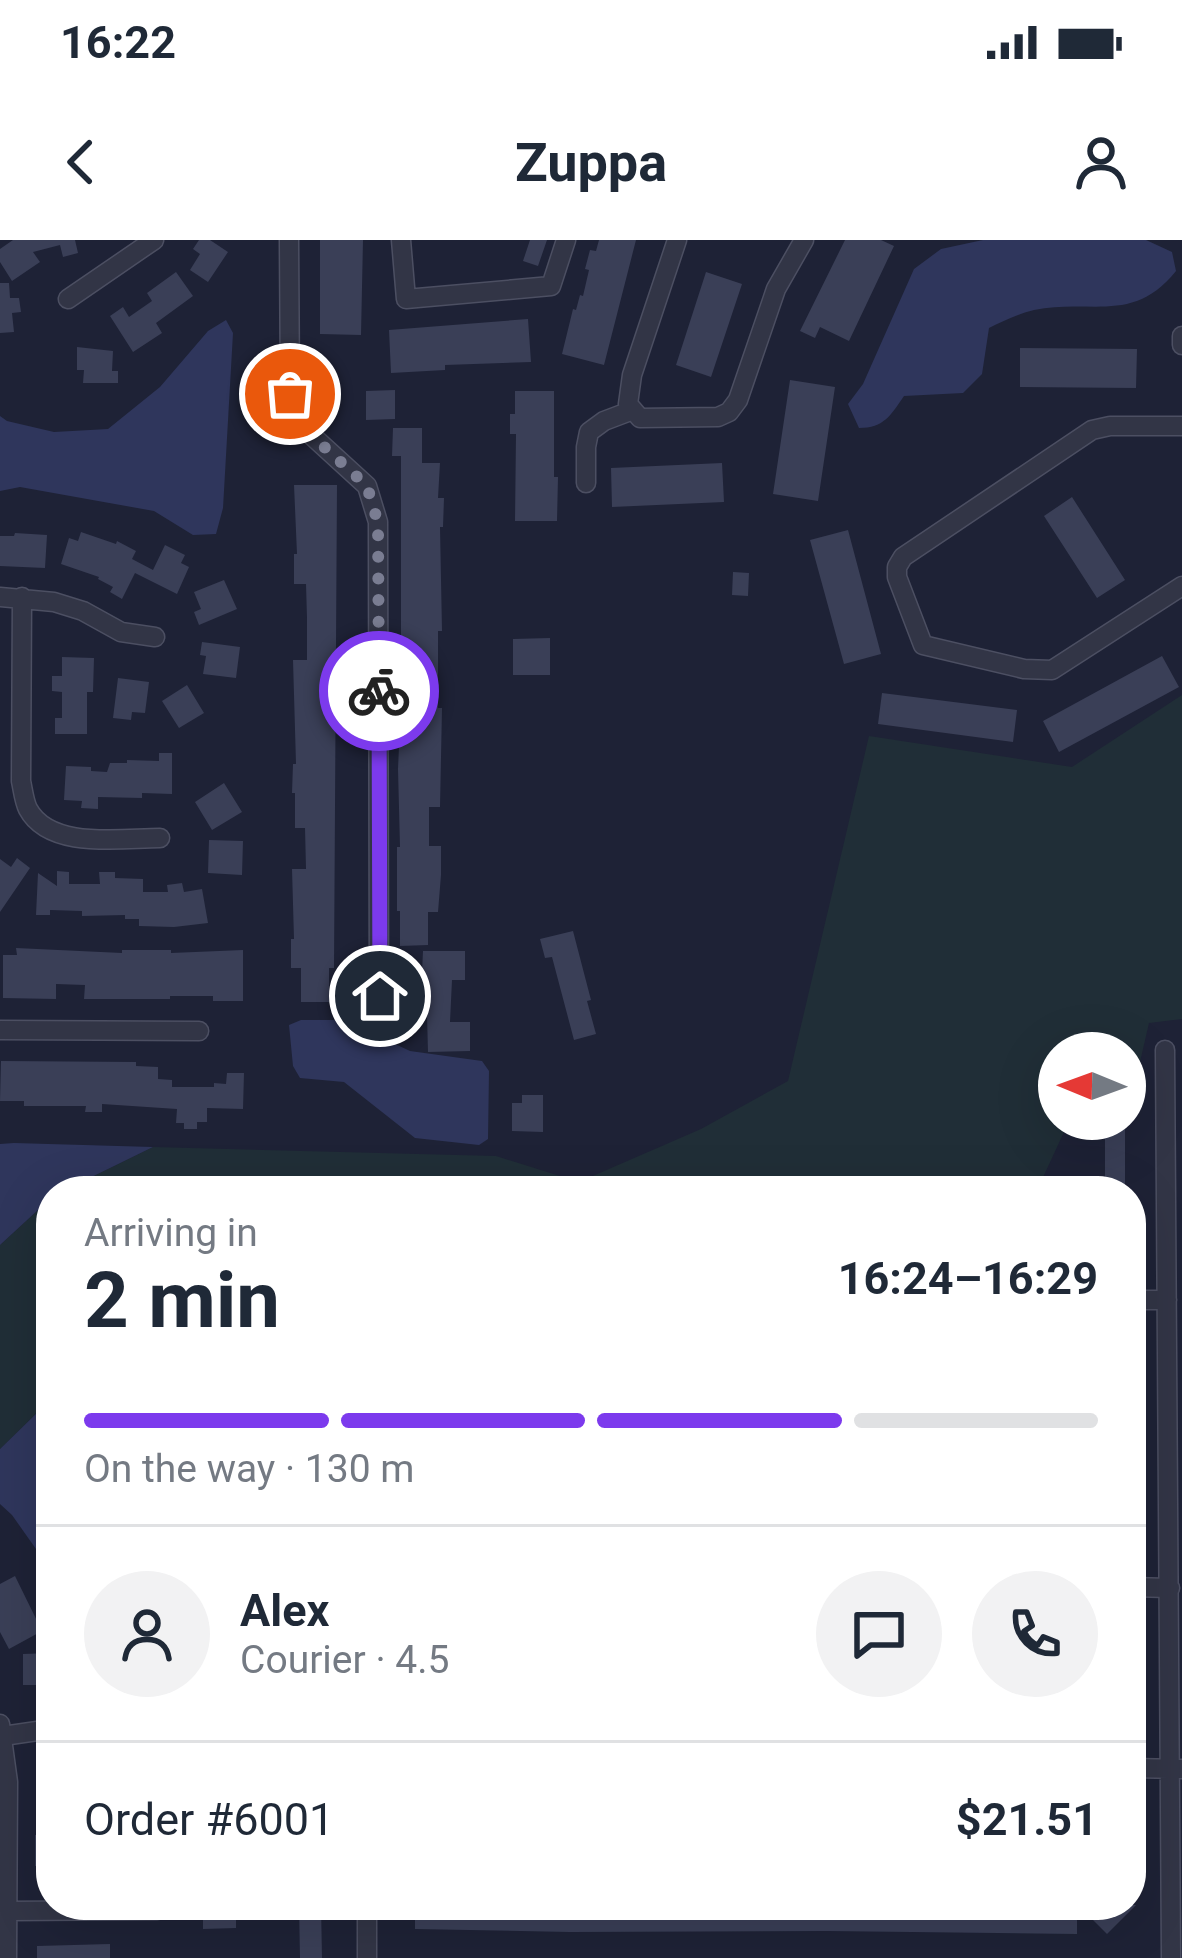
<!DOCTYPE html>
<html lang="en">
<head>
<meta charset="utf-8">
<style>
	body { margin:0; font-family:Roboto,sans-serif; background:#f2f2f3; color:#1f2937; height:100vh; display:flex; flex-direction:column; font-size:45px; white-space:nowrap }
	* { box-sizing:border-box; margin:0 }
	p { font-size:39px; color:#747a83 }
	.icon { flex:none; width:66px; height:66px; fill:none; stroke:currentColor; stroke-width:2; stroke-linecap:round; stroke-linejoin:round }
	.map { position:relative; flex:1; overflow:hidden }
	.side { position:absolute; left:36px; top:936px; width:1110px; height:744px; display:flex; flex-direction:column; background:#fff; border-radius:48px; box-shadow:0 12px 48px #0002 }
	.side>* { flex:none }
	.needle { width:78px; rotate:271deg }
	.buttons { position:absolute; left:1038px; top:792px; display:grid; gap:24px }
	.buttons a { display:grid; place-items:center; width:108px; height:108px; border-radius:50%; background:#fff; box-shadow:0 12px 48px #0002; font-size:60px }
	.pin { position:absolute; display:grid; place-items:center; width:102px; height:102px; color:#fff; margin:-51px; border:6px solid #fff; border-radius:50%; box-shadow:0 3px 12px #0007 }
	.courier { position:absolute; display:grid; place-items:center; width:120px; height:120px; margin:-60px; border:9px solid #7c3aed; border-radius:50%; background:#fff; color:#222; box-shadow:0 3px 15px #0007 }
	.head em { font-style:normal; font-weight:700 }
	.head div { display:flex; flex-direction:column-reverse }
	.head { display:flex; align-items:center; justify-content:space-between; height:204px; padding:0 48px }
	h1 { font-size:78px; font-weight:700; line-height:90px }
	.bar { display:grid; grid-template-columns:repeat(4,1fr); gap:18px 12px; align-content:center; height:144px; padding:0 48px }
	.bar i { height:15px; border-radius:9px; background:#e0e1e3 }
	.bar .active { background:#7c3aed }
	.bar p { grid-column:span 4 }
	.line { display:flex; align-items:center; gap:30px; padding:0 48px; border-top:3px solid #e0e1e3 }
	.line div { flex:1 }
	.round { display:grid; place-items:center; flex:none; width:126px; height:126px; border-radius:63px; background:#f2f2f3 }
	.status { display:flex; justify-content:space-between; align-items:center; height:84px; padding:0 60px; background:#fff; direction:ltr }
	.status svg { height:33px; fill:currentColor }
	header { display:flex; justify-content:space-between; align-items:center; height:156px; padding:0 48px; background:#fff; font-size:54px; font-weight:700 }
	.map>svg:first-child { display:block }
</style>
</head>
<body>
<div class="status"><b>16:22</b><svg viewBox="0 0 49 12"><path d="M0 12V9h3v3zM5 12V6h3v6zM10 12V3h3v9zM15 12V0h3v12zM26 1h20v11H26zM47 4h2v5h-2z"/></svg></div>
<header><svg class="icon" aria-label="back" viewBox="0 0 24 24"><path d="M15 5l-7 7 7 7"/></svg>Zuppa<svg class="icon" aria-label="person" viewBox="0 0 24 24"><circle cx="12" cy="8" r="4"/><path d="M4 21q1-7 8-7t8 7"/></svg></header>
<div class="map">
<svg width="1182" height="1718" viewBox="0 0 1182 1718">
	<rect width="100%" height="100%" fill="#1e2236"/>
	<path fill="#202e37" d="M1182,455V779L1149,783L1137,835L1125,843V813H1059V879H1070L1039,946L989,951H63L153,907L496,916L579,942L701,889L788,841L869,496L1072,527Z
		M51,958V1164L42,1168L0,1209V1005Z"/>
	<path fill="#2f365c" d="M983,0H1146L1172,12L1176,31C1133,85 1090,58 1034,70C1018,74 1003,81 989,88L982,134L963,153L904,156C891,175 884,188 859,188L848,164L863,144L914,29L941,9Z
		M226,80L233,93L223,268L216,294L193,295L154,271L20,247L0,251V176L7,181L54,192L108,189L160,147L208,91Z
		M301,780H344L410,811L482,821L489,831L488,899L479,905L415,898L344,842L300,838L293,826L289,785Z
		M14,903L153,907L63,951H51V958L0,1005V904Z
		M51,1164C51,1198 61,1287 36,1309L12,1275L0,1264V1209L42,1168Z"/>
	<g fill="none" stroke-linecap="round" stroke-linejoin="round">
		<path stroke="#2f365c" stroke-width="4.5" d="M1131,1630H1136"/>
	</g>
	<path fill="#3a3f57" d="M13,0H75L78,13L63,17L60,5L33,12L40,22L12,41L0,22V9Z
		M199,0H210L228,12L208,42L190,30L200,14L193,9Z
		M320,0H363L361,95L320,94Z
		M530,0H547L538,26L523,21Z
		M599,0H636L604,125L562,114L573,69L576,70L580,55L583,56L589,30L585,29L590,10L596,11Z
		M845,0H881L894,6L849,101L820,87L815,98L800,91Z
		M176,32L193,56L156,83L162,93L133,112L110,76L123,67L129,77L152,61L147,53Z
		M706,32L742,44L711,137L676,125Z
		M0,43H9L10,58H19L21,72L12,73L14,92L0,93Z
		M528,79L531,122L445,125V130L391,133L389,90Z
		M77,107L113,111L112,131H118V143H83L84,130H77Z
		M1020,108L1137,109L1136,148L1020,147Z
		M790,140L835,147L818,261L773,254Z
		M395,150V179L366,180V151Z
		M515,151H554V237H558L557,281H515L516,194H510V174H515Z
		M393,188H422V223H440L438,258H444L443,287H440L442,391H438V468H442L440,567H429V606H441V635L438,672H428V705L400,706V671H397V607H400L398,529L401,461V216H392Z
		M722,223L724,262L612,267L611,228Z
		M294,245H337L334,728H329V762H301V728H291V699H294L292,629H306L305,588H295V553H292L293,524H296L293,420H307V378L306,344H294V314H297Z
		M1072,257L1125,340L1097,358L1044,276Z
		M848,290L881,414L844,424L810,300Z
		M81,292L116,304L117,301L136,311L132,319L153,330L165,305L185,315L181,323L189,327L177,354L135,333L122,359L110,352L113,347L98,339L99,337L61,324L69,298L78,301Z
		M15,293L47,295L45,328L0,326V296H14Z
		M733,332L749,333L748,356L732,355Z
		M224,340L237,369L199,385L194,372L201,369L194,352Z
		M550,398V435H513V399Z
		M202,402L240,407L236,438L203,434L206,416L200,415Z
		M1162,416L1179,447L1059,512L1043,481Z
		M62,417L94,418L93,452H87V494H55V478H62V452L52,451V436H62Z
		M118,438L149,442L145,473L132,472L131,480L113,478Z
		M187,445L204,473L179,488L162,461Z
		M882,453L1017,470L1013,502L878,484Z
		M159,513H172V554L142,553V558L98,557V569L81,568L82,561L64,560L66,526L91,527V531L107,532L110,523H127V520L159,521Z
		M224,543L242,572L212,590L195,562Z
		M209,600L243,601L242,635L208,633Z
		M17,618L30,628L0,672V619L11,627Z
		M57,631L69,632V644H100L99,632H115V638L143,639V652H168L167,645L182,643L184,652L202,649L208,683L174,687L139,686V679H125V675L82,676V671L50,670V675H36L38,633L57,646Z
		M573,691L591,760L587,761L596,794L574,800L552,717L545,718L540,699Z
		M16,708L122,713V710H171V713L243,710V761H213V756H170V759H84L85,745L56,744V759L3,758V715H17Z
		M423,711H465V740H452L450,782H470V811L428,812L427,775H420Z
		M1,821L136,822V826L158,827V839L172,840V847H214V843L226,844L227,833H244L243,869L207,868V882H197V889H184V883H176L177,869L102,864V872H85L86,866H24V861H0Z
		M522,855H543V892L512,891V863H522Z
		M1095,879H1125V951H1105V899H1095Z
		M15,1336L42,1391L9,1409L0,1392V1344Z
		M51,1413V1460H37V1445H23V1414Z
		M35,1595H48V1602H51V1626H35Z
		M203,1665H236V1688L203,1689Z
		M299,1665H321L322,1718H300Z
		M415,1665H489V1673L514,1674L515,1670L570,1671V1665H590V1675H616V1670H674V1665H698V1679L721,1678V1670L1009,1671V1668H1024V1671H1077V1694L827,1691L570,1692L415,1689Z
		M1100,1665H1136L1107,1694L1084,1671H1106Z
		M110,1704V1718H37V1706Z"/>
	<g fill="none" stroke-linecap="round" stroke-linejoin="round">
		<g stroke="#4c4f62" stroke-width="21">
			<path id="minor" d="M289,0L290,154L309,193L367,246L378,282L379,756
				M401,0L406,59L551,46L566,0
				M677,0L632,135L628,164L640,178L718,177L729,172L738,160L776,49L804,0
				M68,59L154,0
				M1182,96V105
				M1182,186H1110L1092,190L903,317L897,327V337L923,405L1024,429L1052,430L1182,346
				M586,243V207L589,192L604,181L633,170
				M0,357L54,362L83,371L121,392L155,397
				M22,357L21,541C23,550 24,561 28,569C50,610 121,598 160,598
				M0,790L199,791
				M1165,810L1171,1718
				M1131,1060H1167
				M1131,1347L1170,1348
				M0,1484L8,1542L7,1718
				M3,1496L51,1489
				M1131,1528L1182,1529
				M7,1671L157,1670
				M367,1718V1665"/>
		</g>
		<use href="#minor" stroke="#323546" stroke-width="18"/>
	</g>
	<g fill="none" stroke-linecap="round" stroke-linejoin="round">
		<path stroke="#7a7d92" stroke-width="12" stroke-dasharray="0 21.6" d="M290,154L309,193L367,246L378,283L379,451"/>
		<path stroke="#7c3aed" stroke-width="15" d="M379,451L380,756"/>
	</g>
</svg>
<div class="buttons">
<a><svg class="needle" viewBox="-14 -14 28 28"><path d="M0-13l5 13h-10z" fill="#e53935"/><path d="M0 13l5-13h-10z" fill="#747a83"/></svg></a>
</div>
<div class="pin" style="left:290px;top:154px;background:#ea580c"><svg class="icon" aria-label="bag" viewBox="0 0 24 24"><path d="M5 8h14l-1 12H6zM9 8a3 3 0 0 1 6 0"/></svg></div>
<div class="pin" style="left:380px;top:756px;background:#1f2937"><svg class="icon" aria-label="home" viewBox="0 0 24 24"><path d="M3 11l9-7 9 7M6 9v11h12V9"/></svg></div>
<div class="courier" style="left:379px;top:451px"><svg class="icon" aria-label="bike" viewBox="0 0 24 24"><circle cx="6" cy="16" r="4"/><circle cx="18" cy="16" r="4"/><path d="M6 16l4-8h5l3 8M10 8l3 8H6M13 5h3"/></svg></div>
<section class="side">
<div class="head"><div><h1>2 min</h1><p>Arriving in</p></div><em>16:24–16:29</em></div>
<div class="bar"><i class="active"></i><i class="active"></i><i class="active"></i><i></i><p>On the way · 130 m</p></div>
<div class="line" style="height:216px"><a class="round"><svg class="icon" aria-label="person" viewBox="0 0 24 24"><circle cx="12" cy="8" r="4"/><path d="M4 21q1-7 8-7t8 7"/></svg></a><div><b>Alex</b><p>Courier · 4.5</p></div><a class="round"><svg class="icon" aria-label="chat" viewBox="0 0 24 24"><path d="M4 5h16v11H9l-5 4z"/></svg></a><a class="round"><svg class="icon" aria-label="phone" viewBox="0 0 24 24"><path d="M5 4h4l2 5-3 2q2 4 5 5l2-3 5 2v4C11 20 4 13 5 4z"/></svg></a></div>
<div class="line" style="height:156px"><div>Order #6001</div><b>$21.51</b></div>
</section>
</div>
</body>
</html>
